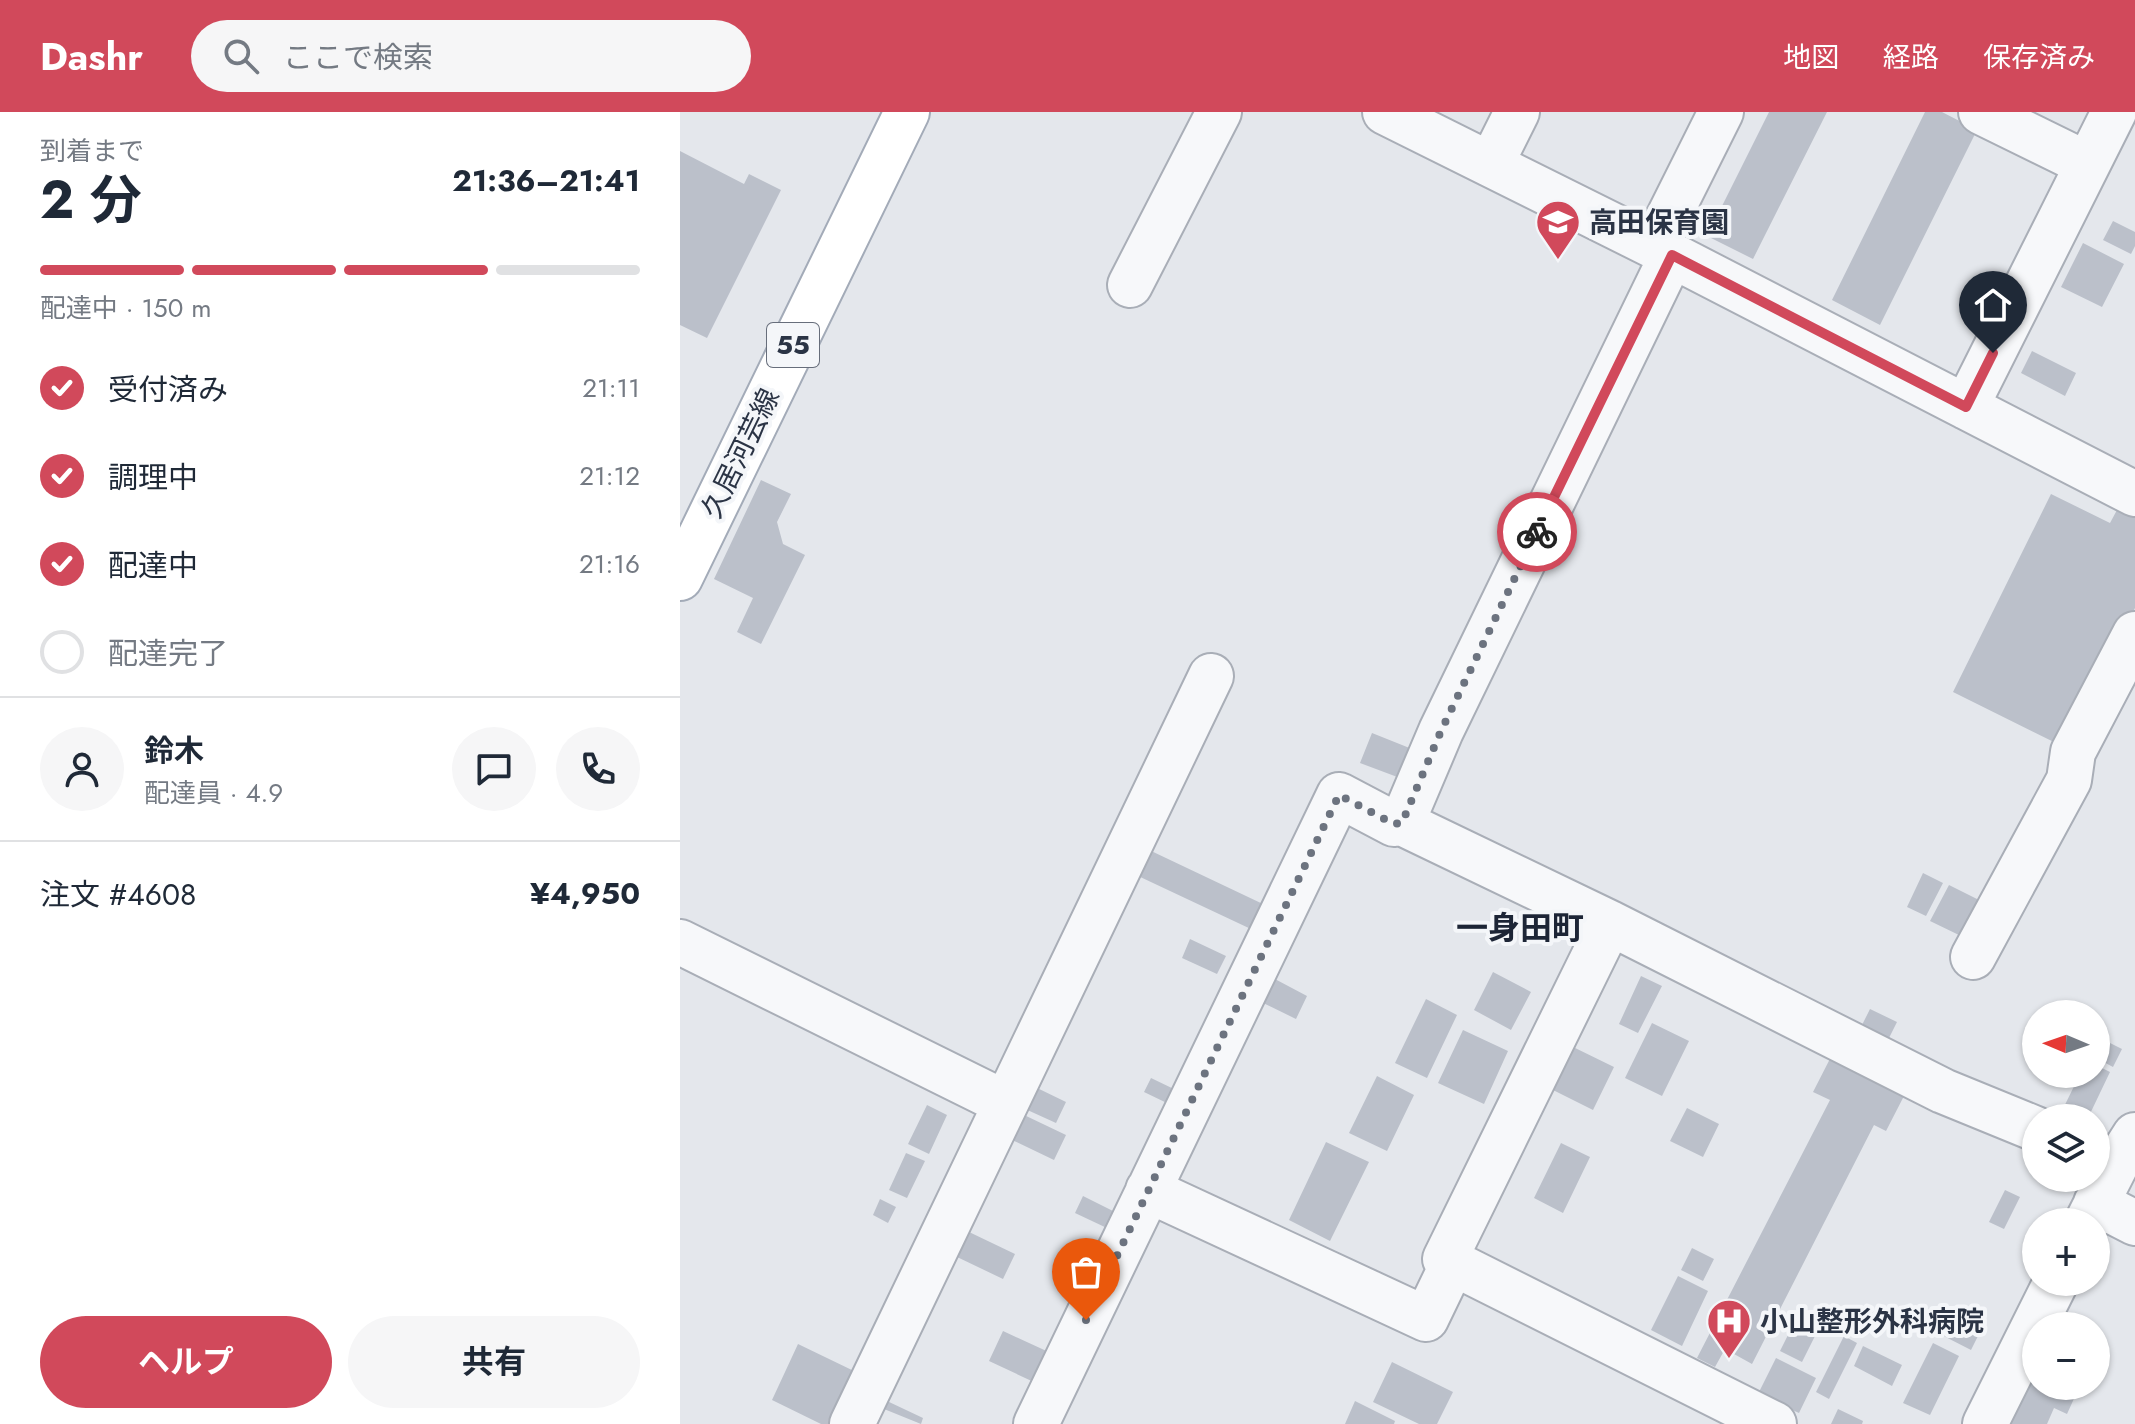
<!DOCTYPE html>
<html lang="ja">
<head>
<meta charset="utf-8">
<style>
	body { margin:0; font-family:Jost,"Noto Sans JP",sans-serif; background:#f6f6f7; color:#1f2937; height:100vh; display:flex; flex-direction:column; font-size:30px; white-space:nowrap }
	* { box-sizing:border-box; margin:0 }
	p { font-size:26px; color:#747a83 }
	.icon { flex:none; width:44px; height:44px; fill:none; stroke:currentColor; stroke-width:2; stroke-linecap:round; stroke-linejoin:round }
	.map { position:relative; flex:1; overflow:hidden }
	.details { display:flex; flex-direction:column; background:#fff; width:680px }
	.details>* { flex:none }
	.needle { width:52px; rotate:272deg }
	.controls { position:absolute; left:1342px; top:888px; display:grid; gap:16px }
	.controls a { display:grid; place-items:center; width:88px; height:88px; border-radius:50%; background:#fff; box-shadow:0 2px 6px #0004; font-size:40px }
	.pin { position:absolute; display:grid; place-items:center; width:68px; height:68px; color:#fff; margin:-82px -34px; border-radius:50% 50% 50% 0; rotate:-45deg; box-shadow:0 0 8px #0007 }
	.pin .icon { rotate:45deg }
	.courier { position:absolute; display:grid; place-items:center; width:80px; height:80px; margin:-40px; border:6px solid #d1495b; border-radius:50%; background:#fff; color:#222; box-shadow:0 2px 10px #0007 }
	.headline em { font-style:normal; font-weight:700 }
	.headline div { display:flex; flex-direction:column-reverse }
	.headline { display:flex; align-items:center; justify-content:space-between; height:136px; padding:0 40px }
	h1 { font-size:52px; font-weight:700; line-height:60px }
	.bar { display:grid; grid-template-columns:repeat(4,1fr); gap:12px 8px; align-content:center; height:96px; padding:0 40px }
	.bar i { height:10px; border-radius:6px; background:#e0e1e3 }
	.bar .current { background:#d1495b }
	.bar p { grid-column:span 4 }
	.line { display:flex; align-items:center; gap:20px; padding:0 40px; border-top:2px solid #e0e1e3 }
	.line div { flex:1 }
	.round { display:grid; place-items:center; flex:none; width:84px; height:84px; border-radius:42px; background:#f6f6f7 }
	ol { padding:0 40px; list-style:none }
	li { display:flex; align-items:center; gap:24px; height:88px }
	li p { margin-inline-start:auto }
	li .icon { padding:8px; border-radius:50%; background:#d1495b; color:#fff; stroke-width:4 }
	li:last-child { color:#747a83 }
	li i { width:44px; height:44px; border:4px solid #e0e1e3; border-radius:50% }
	.button { display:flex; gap:16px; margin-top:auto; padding:16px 40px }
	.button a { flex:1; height:92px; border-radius:48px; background:#d1495b; color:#fff; font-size:32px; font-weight:700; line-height:92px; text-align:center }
	.button a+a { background:#f6f6f7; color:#1f2937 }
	header { display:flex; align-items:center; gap:48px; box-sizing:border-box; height:112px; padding:0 40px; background:#d1495b; color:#fff }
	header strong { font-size:38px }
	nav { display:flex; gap:44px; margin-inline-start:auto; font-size:28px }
	.search { width:560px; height:72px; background:#f6f6f7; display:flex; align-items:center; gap:20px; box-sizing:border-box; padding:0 28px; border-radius:44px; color:#747a83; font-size:30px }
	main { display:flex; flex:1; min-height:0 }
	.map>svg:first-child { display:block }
</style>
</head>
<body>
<header>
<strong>Dashr</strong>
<div class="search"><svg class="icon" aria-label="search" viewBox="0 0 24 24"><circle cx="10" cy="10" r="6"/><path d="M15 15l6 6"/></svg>ここで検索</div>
<nav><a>地図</a><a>経路</a><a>保存済み</a></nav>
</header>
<main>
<section class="details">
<div class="headline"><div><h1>2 分</h1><p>到着まで</p></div><em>21:36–21:41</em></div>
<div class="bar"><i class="current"></i><i class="current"></i><i class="current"></i><i></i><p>配達中 · 150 m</p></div>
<ol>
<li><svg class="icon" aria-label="check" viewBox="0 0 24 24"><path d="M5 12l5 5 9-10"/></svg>受付済み<p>21:11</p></li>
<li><svg class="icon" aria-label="check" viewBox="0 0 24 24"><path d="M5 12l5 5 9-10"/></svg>調理中<p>21:12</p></li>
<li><svg class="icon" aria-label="check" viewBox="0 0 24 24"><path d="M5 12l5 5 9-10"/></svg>配達中<p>21:16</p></li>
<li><i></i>配達完了</li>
</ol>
<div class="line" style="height:144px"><a class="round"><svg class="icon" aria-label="person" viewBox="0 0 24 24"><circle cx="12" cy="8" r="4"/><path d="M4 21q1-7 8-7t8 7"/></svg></a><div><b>鈴木</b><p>配達員 · 4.9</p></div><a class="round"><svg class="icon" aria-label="chat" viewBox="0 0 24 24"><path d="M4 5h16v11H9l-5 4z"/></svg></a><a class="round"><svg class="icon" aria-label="phone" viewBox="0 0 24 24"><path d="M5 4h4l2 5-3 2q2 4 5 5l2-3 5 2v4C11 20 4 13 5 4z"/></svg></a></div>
<div class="line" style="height:104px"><div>注文 #4608</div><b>¥4,950</b></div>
<div class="button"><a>ヘルプ</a><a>共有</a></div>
</section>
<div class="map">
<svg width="1455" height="1312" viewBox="0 0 1455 1312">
	<rect width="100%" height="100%" fill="#e4e7ec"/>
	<path fill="#bbc0ca" d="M1089,0H1147L1073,147L1027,124Z
		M1245,0H1262L1297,18L1200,213L1152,188Z
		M0,39L64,72L69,62L101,78L27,226L0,213Z
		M1433,109L1455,120V134L1451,142L1423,128Z
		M1403,131L1444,152L1422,195L1381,175Z
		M1352,239L1396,261L1385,284L1341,261Z
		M81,368L111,382L97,410L103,432L125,443L81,532L57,520L73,486L34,467Z
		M1371,382L1430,411L1437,398L1455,406V496L1386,636L1273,580Z
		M692,621L732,637L720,666L680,651Z
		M467,737L585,793L573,818L456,763Z
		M1243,761L1263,771L1246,804L1227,795Z
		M1269,773L1299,788L1281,824L1250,809Z
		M510,827L546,844L537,862L502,846Z
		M813,860L851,880L831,918L794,898Z
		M961,864L982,874L958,921L939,912Z
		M593,866L627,884L616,907L581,890Z
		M746,887L777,903L747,966L715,951Z
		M1190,897L1217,910L1206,932L1179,919Z
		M972,911L1009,929L982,984L945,966Z
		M783,918L828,939L804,992L758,971Z
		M1416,924L1442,937L1433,955L1416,946Z
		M889,933L934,955L913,998L869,976Z
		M1155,937L1201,961L1196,970L1224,984L1206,1019L1194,1013L1072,1252L1045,1237L1035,1255L1017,1246L1150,988L1133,980Z
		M1416,953L1430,960L1408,1006H1386L1380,1003L1400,962H1416Z
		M697,964L734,983L707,1039L669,1021Z
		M471,966L498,979L491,993L464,980Z
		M353,974L386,990L376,1011L343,996Z
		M247,993L267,1003L249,1042L228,1032Z
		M1007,996L1039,1012L1023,1045L990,1029Z
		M342,1002L386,1023L374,1048L330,1027Z
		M646,1030L689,1050L650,1129L609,1108Z
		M881,1031L910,1045L883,1101L854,1086Z
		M226,1041L245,1049L227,1086L209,1078Z
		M1325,1078L1340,1085L1324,1117L1309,1110Z
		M403,1084L437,1101L429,1117L395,1101Z
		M200,1087L216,1095L208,1111L193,1103Z
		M287,1119L335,1142L323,1167L275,1144Z
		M1012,1136L1034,1147L1023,1169L1001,1158Z
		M998,1164L1028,1179L1002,1234L971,1218Z
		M1256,1199L1300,1220L1291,1238L1248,1216Z
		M1119,1201L1141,1212L1122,1250L1100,1239Z
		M323,1219L373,1242L358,1272L309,1249Z
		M1164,1224L1177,1231L1149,1287L1136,1280Z
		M1253,1231L1279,1244L1250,1303L1223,1291Z
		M118,1232L176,1260L152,1312H141L92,1288Z
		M1183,1234L1222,1253L1212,1274L1174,1254Z
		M1356,1244V1274H1385L1397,1280L1387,1302L1374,1296L1367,1312H1324Z
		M1096,1246L1136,1266L1119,1301L1078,1282Z
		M712,1250L773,1280L757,1312H739L693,1290Z
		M207,1289L243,1306L241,1312L204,1297Z
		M675,1289L715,1309L714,1312H665Z
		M1158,1297L1183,1309L1182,1312H1151Z"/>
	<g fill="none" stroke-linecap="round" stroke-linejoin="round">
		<g stroke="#a9aeb7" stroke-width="48">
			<path id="minor" d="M705,0L974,134L1455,382
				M1301,0L1407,52
				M811,52L837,0
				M974,134L1041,0
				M450,173L539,0
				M1286,295L1434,0
				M722,711L761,619L992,143
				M930,811L765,1147L1094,1312
				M0,830L325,991
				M1293,845L1389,668L1393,640L1455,522
				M468,1078L746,1207L773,1151
				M1416,1091L1455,1111
				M1407,1110L1437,1051L1455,1023
				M172,1312L531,564
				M356,1312L659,683L714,712L722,711L930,811L1263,979L1356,1017
				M1305,1312L1376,1170"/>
		</g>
		<g stroke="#a3abb8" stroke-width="48">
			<path id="major" d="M0,466L227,0"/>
		</g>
		<use href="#minor" stroke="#f7f8fa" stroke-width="44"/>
		<use href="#major" stroke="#fff" stroke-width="44"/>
	</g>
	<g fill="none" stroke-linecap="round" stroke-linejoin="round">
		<path stroke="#6c737f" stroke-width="8" stroke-dasharray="0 14.4" d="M406,1208L659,683L714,712L722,711L761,619L857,420"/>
		<path stroke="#d1495b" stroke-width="10" d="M857,420L992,143L1286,295L1313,241"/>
	</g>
	<defs>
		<g id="school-pin" transform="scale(2.3)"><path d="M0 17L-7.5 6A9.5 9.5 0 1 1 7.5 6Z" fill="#d1495b" stroke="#f4f6f9"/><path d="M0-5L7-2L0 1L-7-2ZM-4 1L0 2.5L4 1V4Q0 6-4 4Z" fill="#fff"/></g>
		<g id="hospital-pin" transform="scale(2.3)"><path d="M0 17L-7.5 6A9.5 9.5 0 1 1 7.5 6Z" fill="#d1495b" stroke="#f4f6f9"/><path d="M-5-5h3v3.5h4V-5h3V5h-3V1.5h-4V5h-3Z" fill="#fff"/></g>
	</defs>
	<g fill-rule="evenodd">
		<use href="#school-pin" x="878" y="110"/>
		<use href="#hospital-pin" x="1049" y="1209"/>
	</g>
	<g text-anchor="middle" stroke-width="8" stroke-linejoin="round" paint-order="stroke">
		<rect fill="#f4f6f9" stroke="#676e7b" stroke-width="2" x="87" y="211" width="52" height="44" rx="6"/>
		<g font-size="26" font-weight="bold" fill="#2b3445">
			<text x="113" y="242">55</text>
		</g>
		<g font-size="28" font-weight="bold" fill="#2b3445" stroke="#f4f6f9" text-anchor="start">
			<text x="909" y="120">高田保育園</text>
			<text x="1080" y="1219">小山整形外科病院</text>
		</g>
		<g font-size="28" fill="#2b3445" stroke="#f4f6f9">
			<text transform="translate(60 341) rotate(-64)" y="10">久居河芸線</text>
		</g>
		<g font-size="32" font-weight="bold" fill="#1d2536" stroke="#f4f6f9">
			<text x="840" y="827">一身田町</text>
		</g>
	</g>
</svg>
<div class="controls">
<a><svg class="needle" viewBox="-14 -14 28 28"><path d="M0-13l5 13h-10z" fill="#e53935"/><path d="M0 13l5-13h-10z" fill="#747a83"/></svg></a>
<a><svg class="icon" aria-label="layers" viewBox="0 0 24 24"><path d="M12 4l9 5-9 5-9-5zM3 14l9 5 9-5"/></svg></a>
<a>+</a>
<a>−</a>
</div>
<div class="pin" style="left:406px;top:1208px;background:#ea580c"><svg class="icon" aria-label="bag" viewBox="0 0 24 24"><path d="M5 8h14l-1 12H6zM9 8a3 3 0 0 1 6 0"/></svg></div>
<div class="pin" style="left:1313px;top:241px;background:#1f2937"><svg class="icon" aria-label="home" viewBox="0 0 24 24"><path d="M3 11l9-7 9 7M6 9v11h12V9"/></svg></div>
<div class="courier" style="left:857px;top:420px"><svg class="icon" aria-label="bike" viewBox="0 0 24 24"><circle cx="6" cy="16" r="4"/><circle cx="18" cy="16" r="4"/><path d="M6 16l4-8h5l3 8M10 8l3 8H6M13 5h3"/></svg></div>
</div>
</main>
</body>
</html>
